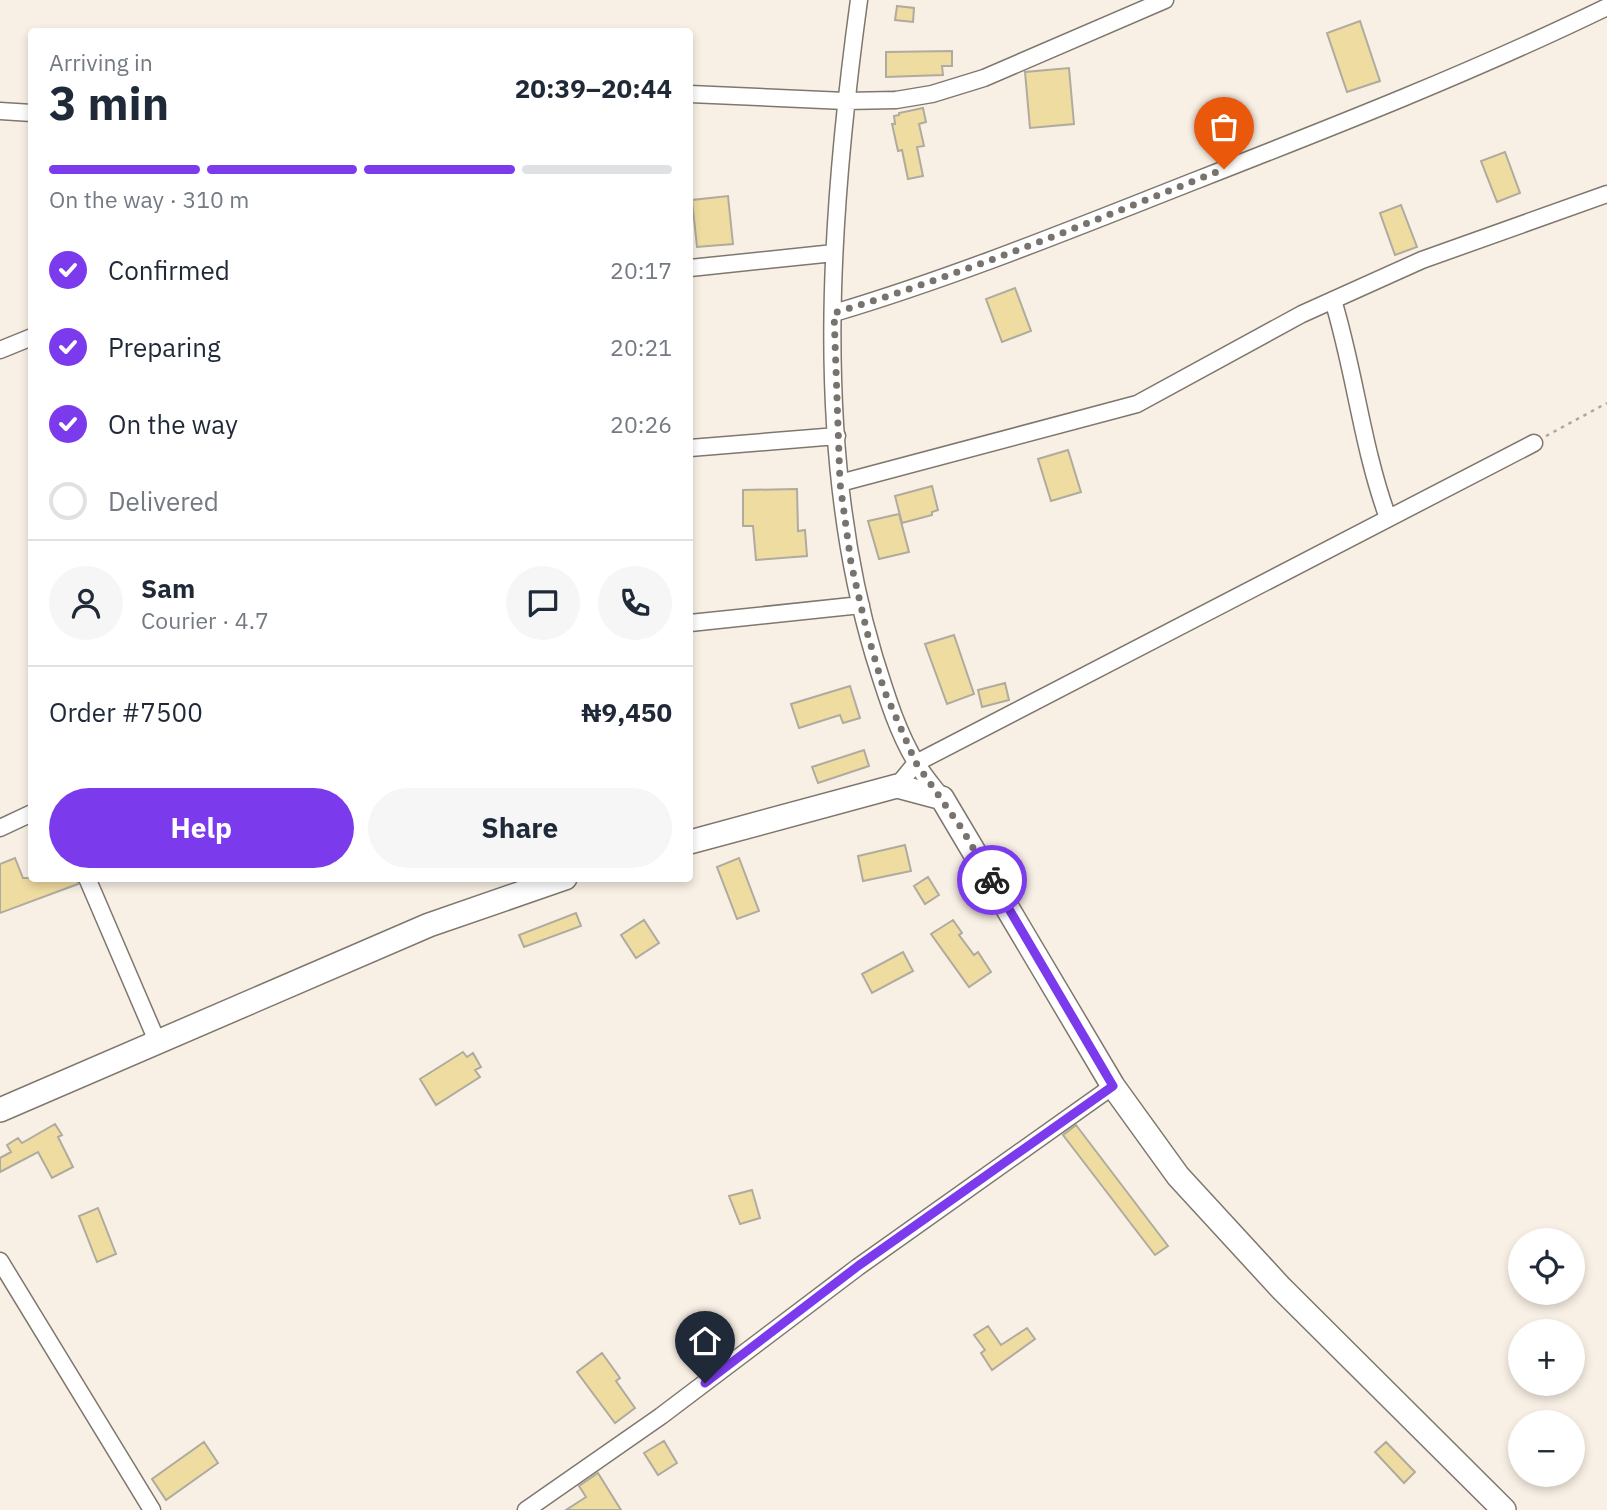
<!DOCTYPE html>
<html lang="en">
<head>
<meta charset="utf-8">
<style>
	body { margin:0; font-family:"IBM Plex Sans",sans-serif; background:#f6f6f7; color:#1f2937; height:100vh; display:flex; flex-direction:column; font-size:26px; white-space:nowrap }
	* { box-sizing:border-box; margin:0 }
	p { font-size:23px; color:#747a83 }
	.icon { flex:none; width:38px; height:38px; fill:none; stroke:currentColor; stroke-width:2; stroke-linecap:round; stroke-linejoin:round }
	.map { position:relative; flex:1; overflow:hidden }
	.side { position:absolute; left:28px; top:28px; width:665px; height:854px; display:flex; flex-direction:column; background:#fff; border-radius:7px; box-shadow:0 4px 10px #0003 }
	.side>* { flex:none }
	.buttons { position:absolute; left:1508px; top:1228px; display:grid; gap:14px }
	.buttons a { display:grid; place-items:center; width:77px; height:77px; border-radius:50%; background:#fff; box-shadow:0 4px 10px #0003; font-size:35px }
	.pin { position:absolute; display:grid; place-items:center; width:60px; height:60px; color:#fff; margin:-72px -30px; border-radius:50% 50% 50% 0; rotate:-45deg; box-shadow:0 0 7px #0007 }
	.pin .icon { rotate:45deg }
	.courier { position:absolute; display:grid; place-items:center; width:70px; height:70px; margin:-35px; border:5px solid #7c3aed; border-radius:50%; background:#fff; color:#222; box-shadow:0 2px 9px #0007 }
	.head em { font-style:normal; font-weight:800 }
	.head div { display:flex; flex-direction:column-reverse }
	.head { display:flex; align-items:center; justify-content:space-between; height:119px; padding:0 21px }
	h1 { font-size:46px; font-weight:800; line-height:52px }
	.bar { display:grid; grid-template-columns:repeat(4,1fr); gap:10px 7px; align-content:center; height:84px; padding:0 21px }
	.bar i { height:9px; border-radius:5px; background:#e0e1e3 }
	.bar .on { background:#7c3aed }
	.bar p { grid-column:span 4 }
	.line { display:flex; align-items:center; gap:18px; padding:0 21px; border-top:2px solid #e0e1e3 }
	.line div { flex:1 }
	.round { display:grid; place-items:center; flex:none; width:74px; height:74px; border-radius:37px; background:#f6f6f7 }
	ol { padding:0 21px; list-style:none }
	li { display:flex; align-items:center; gap:21px; height:77px }
	li p { margin-inline-start:auto }
	li .icon { padding:7px; border-radius:50%; background:#7c3aed; color:#fff; stroke-width:4 }
	li:last-child { color:#747a83 }
	li i { width:38px; height:38px; border:4px solid #e0e1e3; border-radius:50% }
	.button { display:flex; gap:14px; margin-top:auto; padding:14px 21px }
	.button a { flex:1; height:80px; border-radius:42px; background:#7c3aed; color:#fff; font-size:28px; font-weight:800; line-height:80px; text-align:center }
	.button a+a { background:#f6f6f7; color:#1f2937 }
	.map>svg:first-child { display:block }
</style>
</head>
<body>
<div class="map">
<svg width="1607" height="1510" viewBox="0 0 1607 1510">
	<rect width="100%" height="100%" fill="#f9f0e5"/>
	<path fill="#efdca1" stroke="#afab9f" stroke-width="2" d="M897,6L914,8L913,22L895,20Z
		M1360,21L1380,81L1347,92L1327,33Z
		M952,51V66H942L943,75L886,77V52Z
		M1069,68L1074,124L1030,128L1025,72Z
		M923,108L926,122L919,124L924,146L917,147L923,176L908,179L902,150L898,151L892,124H895L894,116L899,115V113Z
		M1505,152L1520,193L1497,202L1481,161Z
		M728,196L733,244L697,247L692,200Z
		M1401,205L1417,247L1395,255L1380,213Z
		M1015,288L1031,331L1002,342L986,299Z
		M1068,450L1081,492L1051,501L1038,459Z
		M932,486L938,510L932,512V515L902,523L895,496Z
		M797,489L798,531L805,530L807,556L756,560L753,526H743V490Z
		M899,514L909,552L879,559L868,521Z
		M954,635L974,694L947,704L925,644Z
		M1005,683L1009,700L982,707L978,690Z
		M850,686L860,718L843,723L840,715L799,728L791,704Z
		M864,750L869,766L818,783L812,767Z
		M905,845L911,871L863,881L858,856Z
		M15,858L23,878H77L78,884L0,913V864Z
		M739,858L759,911L737,919L717,867Z
		M928,877L939,895L925,904L914,886Z
		M576,913L581,926L524,947L519,935Z
		M644,920L659,943L636,958L621,935Z
		M953,920L962,933L959,935L974,955L978,952L991,972L969,987L931,934Z
		M903,952L913,971L872,993L862,974Z
		M463,1052L467,1057L473,1053L481,1067L475,1070L480,1077L436,1105L420,1079Z
		M55,1124L62,1135L58,1137L73,1167L52,1178L38,1152L0,1172V1158L11,1152L7,1145L18,1138L22,1143Z
		M1076,1125L1168,1246L1155,1255L1063,1135Z
		M752,1190L760,1218L740,1224L729,1196Z
		M98,1208L116,1254L97,1262L79,1216Z
		M988,1326L1001,1345L1027,1328L1035,1339L992,1370L981,1353L985,1350L974,1335Z
		M602,1353L620,1378L616,1381L635,1408L615,1423L577,1372Z
		M664,1441L677,1463L658,1475L644,1453Z
		M204,1442L218,1463L166,1500L152,1479Z
		M1386,1442L1415,1472L1404,1483L1375,1452Z
		M598,1473L621,1510H566L586,1497L579,1486Z"/>
	<g fill="none" stroke-linecap="round" stroke-linejoin="round">
		<g stroke="#7f776e" stroke-width="19">
			<path id="street" d="M859,0C830,212 812,449 874,656C885,691 897,732 917,764C924,776 934,787 942,798
				M690,94L845,101L896,100L932,94L984,78L1165,0
				M0,111L32,113
				M690,268L834,253
				M1333,300C1355,372 1362,447 1388,518
				M834,313C958,276 1077,227 1197,180C1335,126 1473,72 1607,7
				M0,350L32,337
				M690,448L837,436
				M840,483L1137,404L1302,314L1422,260L1607,194
				M690,623L861,605
				M897,786L916,763L1534,443
				M0,828L32,813
				M87,878L157,1041
				M0,1261L152,1510
				M526,1510L661,1416L858,1267L1113,1086"/>
		</g>
		<g stroke="#7f776e" stroke-width="26">
			<path id="secondary" d="M690,842L897,786L942,798L1113,1086L1178,1176L1281,1288L1504,1510
				M0,1110L429,925L565,878"/>
		</g>
		<path stroke="#afa89f" stroke-width="2.5" stroke-dasharray="3.5 5" stroke-linecap="butt" d="M1546,436L1607,403"/>
		<use href="#street" stroke="#fff" stroke-width="16"/>
		<use href="#secondary" stroke="#fff" stroke-width="23"/>
	</g>
	<g fill="none" stroke-linecap="round" stroke-linejoin="round">
		<path stroke="#78736d" stroke-width="7" stroke-dasharray="0 12.6" d="M992,880L962,829L916,763L884,690L867,632L851,563L840,483L834,313C967,273 1095,220 1224,169"/>
		<path stroke="#7c3aed" stroke-width="9" d="M705,1383L858,1266L1113,1086L992,880"/>
	</g>
</svg>
<div class="buttons">
<a><svg class="icon" aria-label="locate" viewBox="0 0 24 24"><circle cx="12" cy="12" r="6"/><path d="M12 2v4M12 18v4M2 12h4M18 12h4"/></svg></a>
<a>+</a>
<a>−</a>
</div>
<div class="pin" style="left:1224px;top:169px;background:#ea580c"><svg class="icon" aria-label="bag" viewBox="0 0 24 24"><path d="M5 8h14l-1 12H6zM9 8a3 3 0 0 1 6 0"/></svg></div>
<div class="pin" style="left:705px;top:1383px;background:#1f2937"><svg class="icon" aria-label="home" viewBox="0 0 24 24"><path d="M3 11l9-7 9 7M6 9v11h12V9"/></svg></div>
<div class="courier" style="left:992px;top:880px"><svg class="icon" aria-label="bike" viewBox="0 0 24 24"><circle cx="6" cy="16" r="4"/><circle cx="18" cy="16" r="4"/><path d="M6 16l4-8h5l3 8M10 8l3 8H6M13 5h3"/></svg></div>
<section class="side">
<div class="head"><div><h1>3 min</h1><p>Arriving in</p></div><em>20:39–20:44</em></div>
<div class="bar"><i class="on"></i><i class="on"></i><i class="on"></i><i></i><p>On the way · 310 m</p></div>
<ol>
<li><svg class="icon" aria-label="check" viewBox="0 0 24 24"><path d="M5 12l5 5 9-10"/></svg>Confirmed<p>20:17</p></li>
<li><svg class="icon" aria-label="check" viewBox="0 0 24 24"><path d="M5 12l5 5 9-10"/></svg>Preparing<p>20:21</p></li>
<li><svg class="icon" aria-label="check" viewBox="0 0 24 24"><path d="M5 12l5 5 9-10"/></svg>On the way<p>20:26</p></li>
<li><i></i>Delivered</li>
</ol>
<div class="line" style="height:126px"><a class="round"><svg class="icon" aria-label="person" viewBox="0 0 24 24"><circle cx="12" cy="8" r="4"/><path d="M4 21q1-7 8-7t8 7"/></svg></a><div><b>Sam</b><p>Courier · 4.7</p></div><a class="round"><svg class="icon" aria-label="chat" viewBox="0 0 24 24"><path d="M4 5h16v11H9l-5 4z"/></svg></a><a class="round"><svg class="icon" aria-label="phone" viewBox="0 0 24 24"><path d="M5 4h4l2 5-3 2q2 4 5 5l2-3 5 2v4C11 20 4 13 5 4z"/></svg></a></div>
<div class="line" style="height:91px"><div>Order #7500</div><b>₦9,450</b></div>
<div class="button"><a>Help</a><a>Share</a></div>
</section>
</div>
</body>
</html>
